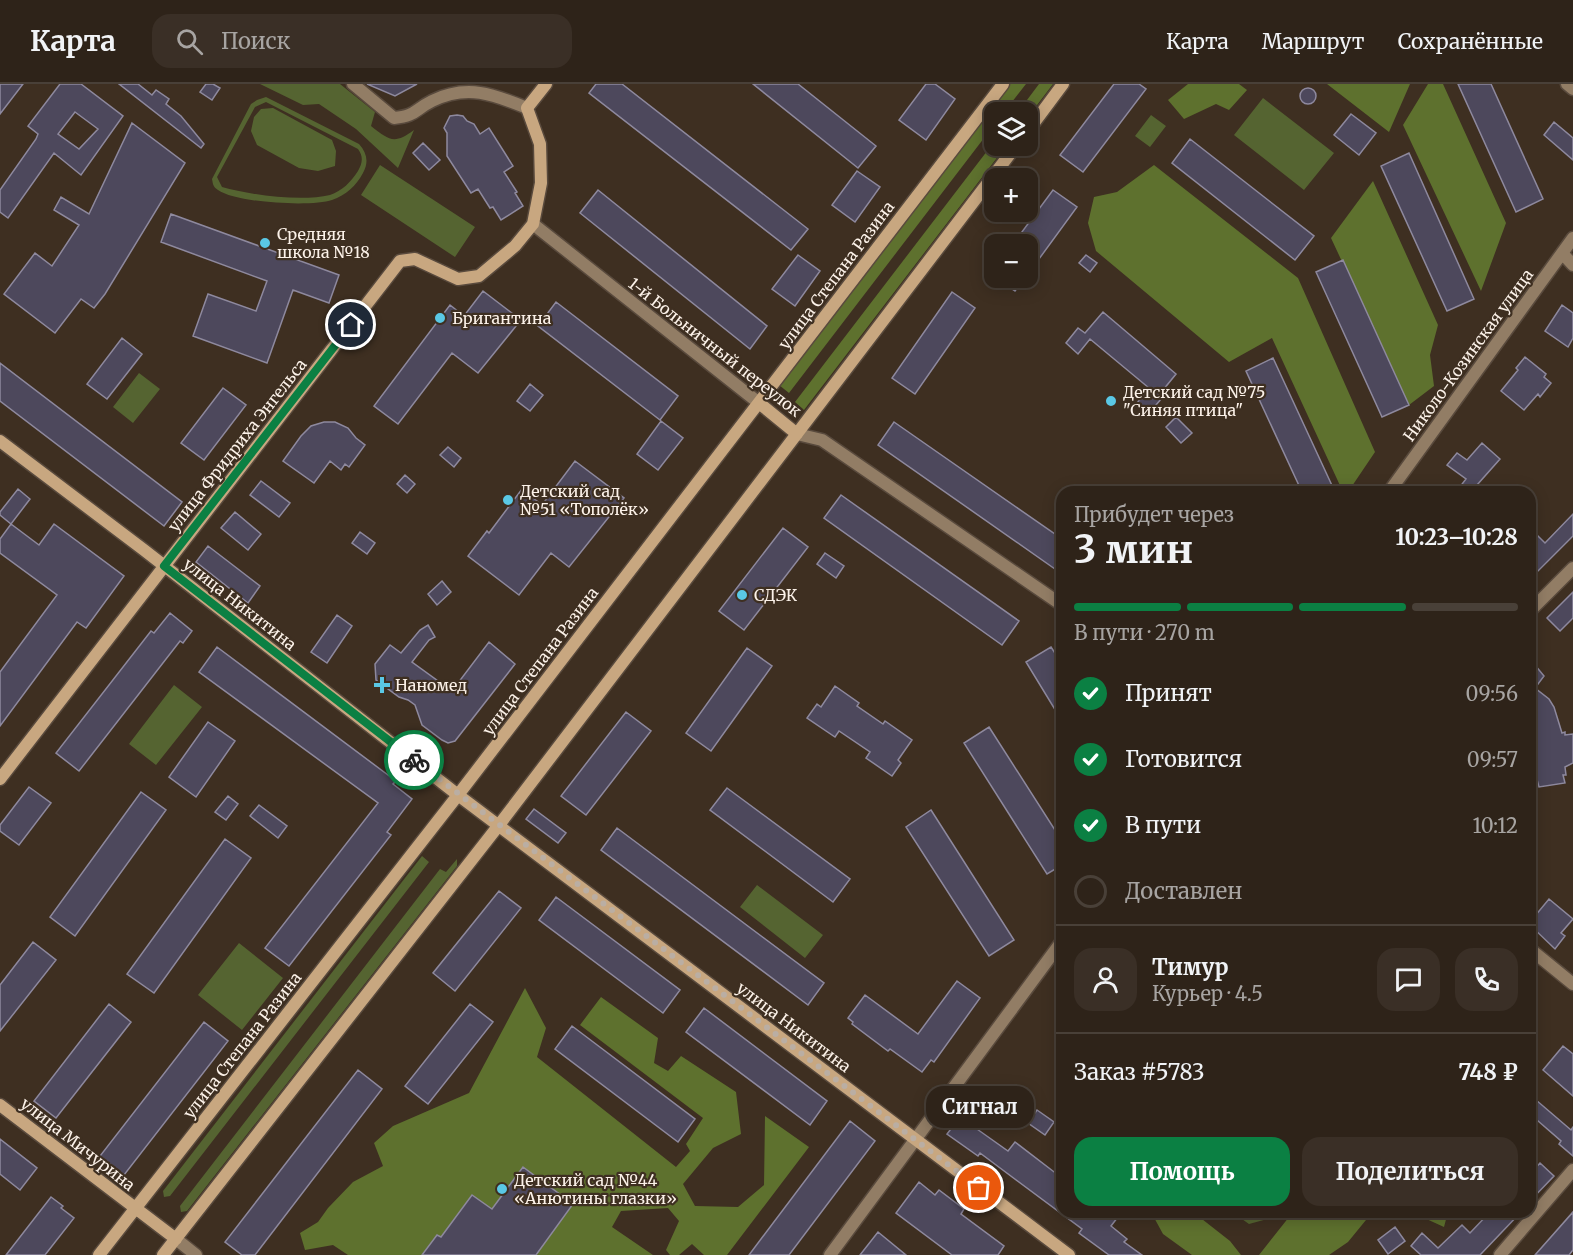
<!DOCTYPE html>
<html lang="ru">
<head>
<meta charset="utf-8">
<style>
	body { margin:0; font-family:Merriweather,serif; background:#3a2f26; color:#f1f3f6; height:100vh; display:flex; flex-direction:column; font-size:22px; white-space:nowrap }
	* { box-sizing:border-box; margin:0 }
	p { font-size:20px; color:#a7a4a2 }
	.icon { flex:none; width:33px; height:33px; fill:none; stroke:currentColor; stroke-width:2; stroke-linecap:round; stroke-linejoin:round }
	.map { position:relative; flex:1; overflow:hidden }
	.details { position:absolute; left:1056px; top:402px; width:480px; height:732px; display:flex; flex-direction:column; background:#2e2319; border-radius:18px; box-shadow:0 3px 15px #0003,0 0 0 2px #494038 }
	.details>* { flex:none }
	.tools { position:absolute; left:984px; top:18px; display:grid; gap:12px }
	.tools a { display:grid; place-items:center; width:54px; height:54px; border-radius:12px; background:#2e2319; box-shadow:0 3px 15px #0003,0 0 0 2px #494038; font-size:30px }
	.pin { position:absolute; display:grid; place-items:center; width:51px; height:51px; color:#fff; margin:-26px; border:3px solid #fff; border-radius:50%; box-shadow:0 2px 6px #0007 }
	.courier { position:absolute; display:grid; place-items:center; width:60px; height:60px; margin:-30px; border:4px solid #0b8043; border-radius:50%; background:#fff; color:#222; box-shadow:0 2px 8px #0007 }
	.bubble { position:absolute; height:42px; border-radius:18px; background:#2e2319; box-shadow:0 3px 15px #0003,0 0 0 2px #494038; font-size:20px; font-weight:700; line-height:42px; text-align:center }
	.overview em { font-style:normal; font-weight:700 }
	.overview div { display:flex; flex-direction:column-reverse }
	.overview { display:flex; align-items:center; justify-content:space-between; height:102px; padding:0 18px }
	h1 { font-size:39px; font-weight:700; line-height:45px }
	.bar { display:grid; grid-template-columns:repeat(4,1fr); gap:9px 6px; align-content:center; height:72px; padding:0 18px }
	.bar i { height:8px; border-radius:4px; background:#494038 }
	.bar .selected { background:#0b8043 }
	.bar p { grid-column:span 4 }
	.line { display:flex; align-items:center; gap:15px; padding:0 18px; border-top:2px solid #494038 }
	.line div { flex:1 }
	.round { display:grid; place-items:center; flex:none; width:63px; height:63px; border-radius:18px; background:#3a2f26 }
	ol { padding:0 18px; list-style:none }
	li { display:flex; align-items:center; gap:18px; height:66px }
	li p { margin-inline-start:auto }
	li .icon { padding:6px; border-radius:50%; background:#0b8043; color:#fff; stroke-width:4 }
	li:last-child { color:#a7a4a2 }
	li i { width:33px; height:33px; border:3px solid #494038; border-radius:50% }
	.button { display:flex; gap:12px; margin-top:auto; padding:12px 18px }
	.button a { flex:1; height:69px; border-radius:18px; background:#0b8043; color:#fff; font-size:24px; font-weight:700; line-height:69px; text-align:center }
	.button a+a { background:#3a2f26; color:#f1f3f6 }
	header { display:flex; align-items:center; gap:36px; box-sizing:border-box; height:84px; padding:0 30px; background:#2e2319; border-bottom:2px solid #494038 }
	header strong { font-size:28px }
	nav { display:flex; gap:33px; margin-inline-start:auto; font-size:21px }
	.search { width:420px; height:54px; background:#3a2f26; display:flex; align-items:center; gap:15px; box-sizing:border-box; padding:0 21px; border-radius:18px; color:#a7a4a2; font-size:22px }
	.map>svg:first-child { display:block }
</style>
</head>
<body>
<header>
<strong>Карта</strong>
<div class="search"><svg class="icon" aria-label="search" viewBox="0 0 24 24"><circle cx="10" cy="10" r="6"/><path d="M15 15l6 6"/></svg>Поиск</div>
<nav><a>Карта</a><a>Маршрут</a><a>Сохранённые</a></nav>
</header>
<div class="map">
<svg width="1573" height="1171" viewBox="0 0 1573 1171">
	<rect width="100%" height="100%" fill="#3e2f21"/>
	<path fill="#556431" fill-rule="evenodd" d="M260,0H340L375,28L371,42C389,56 394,61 414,46L398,84L356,45L319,20L303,21Z
		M266,13L359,60C367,69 369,78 363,89C356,102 346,111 332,116C312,123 236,119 218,106C213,103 213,100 212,95L251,20L257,16ZM266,18L358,65C364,73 362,80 358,87C351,98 342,107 330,111C301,118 250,111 222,103L217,93L255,23Z
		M1263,14L1334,69L1304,106L1234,51Z
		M273,24L332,56L336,67L335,82L318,87L299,84L257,61L251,47L254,33L261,25Z
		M1151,31L1166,42L1150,63L1135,52Z
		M380,81L475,143L455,173L361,111Z
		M139,289L160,305L133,339L113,323Z
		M174,601L202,623L156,681L129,660Z
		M422,772L429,778L170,1112L164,1113L163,1107Z
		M457,775V782L187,1127L181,1128L180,1122L440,785L446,788Z
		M757,801L823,851L805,874L740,823Z
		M239,859L283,894L242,946L198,911Z
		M1232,1128H1275L1271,1134L1249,1140Z"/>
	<path fill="#5e712e" d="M1010,0H1026L1004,28H994V41L789,309L779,301Z
		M1039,0H1053L1028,33V28H1018Z
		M1188,0H1239L1247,6L1229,26L1216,20L1184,35L1168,16Z
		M1327,0H1410L1389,48Z
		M1428,0H1443L1506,139L1481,207L1403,41Z
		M994,58V62H1006L804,326L795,318Z
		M1154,81L1298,194L1375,368L1348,408H1343L1272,254L1229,278L1096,167L1088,139L1094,113L1117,108Z
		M1373,97L1438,241L1430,271L1434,302L1409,321L1331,154Z
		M525,904L546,944L537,973L676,1083L690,1067L686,1060L703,1034L580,941L601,913L658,954L654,979L668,987L681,972L736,1008L741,1050L713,1064L683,1100L695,1122L738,1123L764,1101L765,1032L809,1063L727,1171H704L692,1160L679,1171H670L666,1166L679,1137L668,1124L621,1127L612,1143L653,1171H348L333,1161L305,1166L300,1149L318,1138L328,1124L353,1098L383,1082L374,1059L393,1042L469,1009Z
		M1151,1128H1193L1230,1157L1241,1171H1192L1163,1150Z
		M1293,1128H1388L1366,1136L1348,1158L1329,1171H1259Z
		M1411,1128H1448L1444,1143Z"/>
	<path fill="#4d485c" stroke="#8e899e" stroke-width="1.5" fill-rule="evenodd" d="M0,0H23L0,30Z
		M60,0H81L123,32L81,91L54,69L8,134L0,128V106L36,55L38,50L28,42ZM75,28L98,45L79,65L58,50Z
		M119,0H138L152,11L156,6L169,15L166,20L181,32L204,60L201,64Z
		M206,0H213L220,4L212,16L200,8Z
		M367,0H417L395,12Z
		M596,0H622L808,145L791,166L589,9Z
		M753,0H798L876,62L858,84Z
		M926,0H935L955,15L926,56L899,36Z
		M1114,0H1139L1146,5L1083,88L1060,71Z
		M1458,0H1491L1543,115L1516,128Z
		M1300 12a8 8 0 1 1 16 0a8 8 0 1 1-16 0Z
		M1351,30L1376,49L1359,71L1334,51Z
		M457,31L463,32L467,37L474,40L480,50L489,44L513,82L504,88L517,108L515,109L523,122L501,136L493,123L490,124L478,105L471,109L447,72V49L444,44L450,32Z
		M1554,38L1573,54V76L1544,51Z
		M132,39L185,79L105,210L94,224L81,215L55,249L4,210L35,169L52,182L79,141L54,126L61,113L89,130Z
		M1190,55L1314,152L1295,176L1172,79Z
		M423,59L440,76L429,86L413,69Z
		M1409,69L1474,215L1447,227L1381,82Z
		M857,87L880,103L855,138L832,121Z
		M598,106L767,242L750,265L580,129Z
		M1053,106L1077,123L1028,190V160H1013Z
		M171,130L339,191L329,219L293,206L267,279L193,252L208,210L256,227L267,197L161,158Z
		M798,171L820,187L795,222L772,205Z
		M1086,171L1097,179L1090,188L1079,179Z
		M1343,176L1409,321L1382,333L1316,188Z
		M996,194H1025L1015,207Z
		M483,207L521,236L478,289L452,269L398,340L374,322L450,221L464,232Z
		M952,208L975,224L915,310L892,294Z
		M556,218L678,312L660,336L538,242Z
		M1562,221L1573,229V254L1568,263L1545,247Z
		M1103,228L1176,290L1159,311L1162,314L1149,329L1137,319L1149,304L1090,255L1078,270L1066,259L1078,244L1085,249Z
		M122,254L142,270L107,315L87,300Z
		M1525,273L1546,290L1544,293L1551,299L1540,313L1538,310L1524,326L1501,307L1518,286L1516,284Z
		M1273,274L1335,408H1302L1246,287Z
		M0,279L182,418L164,442L0,317Z
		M530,300L543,311L530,327L517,317Z
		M223,304L246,321L204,376L181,359Z
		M1176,333L1192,349L1181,359L1166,343Z
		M661,337L683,354L658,386L637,370Z
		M324,338H335L348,344L356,354L365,361L349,383L345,380L341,386L330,377L314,399L283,377L301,352L311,342Z
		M894,338L1062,455V475L1055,485L878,361Z
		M1482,359L1500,375L1477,401L1486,408H1456L1466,395L1447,381L1457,369L1467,376Z
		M448,363L461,374L454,383L440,371Z
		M575,377L624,414L569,483L551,469L519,511L468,472L487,447L489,449L522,405L542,421Z
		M405,391L415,400L407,409L397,400Z
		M261,397L290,419L279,433L250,411Z
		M18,405L30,415L11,440L0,431V428Z
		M841,411L1019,537L1002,561L824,434Z
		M235,428L261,450L248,466L221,444Z
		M1573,430V452L1538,487L1530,478V444L1545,459Z
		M11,440L39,461L54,440L124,492L86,544L77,538L0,642V588L57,511L0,469V455Z
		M783,444L808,463L744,546L719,527Z
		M360,448L375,459L367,470L352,459Z
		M208,462L260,502L248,519L196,478Z
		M825,469L844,482L836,494L817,480Z
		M442,497L451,508L437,521L428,510Z
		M1573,508V534L1560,547L1547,534Z
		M170,529L192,547L183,559L180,557L79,687L56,669L151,547L154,549Z
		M337,531L352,542L327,579L311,568Z
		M428,541L435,553L429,556L412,578L452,607L489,558L515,580L455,657L448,659L442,656L422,641L415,621L408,616L399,613L376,596L375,580L390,561L401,569L420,546Z
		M217,563L396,697L393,700L412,715L387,748L391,751L289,882L265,864L378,719L199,588Z
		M1051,563L1062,580V637L1026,578Z
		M747,564L772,582L711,667L686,649Z
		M1530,575L1544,592L1535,604L1549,615L1554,623L1562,649L1565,648V651L1573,650V679L1565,683L1566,691H1563L1565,699L1539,703L1534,684L1531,685Z
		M835,602L859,619L857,622L883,640L885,637L912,656L898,676L901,679L892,692L866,674L870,668L839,647L835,653L807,634L817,620L821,623Z
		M626,628L651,647L586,731L561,712Z
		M208,638L235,657L196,713L169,693Z
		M989,643L1062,757V781L1047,790L964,659Z
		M29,703L51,719L19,761L0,747V741Z
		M727,704L850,795L833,818L710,726Z
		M141,708L166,726L75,852L50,833Z
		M228,712L238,720L226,736L215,728Z
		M259,721L287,742L278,754L250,732Z
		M534,725L566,749L558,759L526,735Z
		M931,726L1014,856L989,872L906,743Z
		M617,744L824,899L808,921L601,766Z
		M225,755L251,774L154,909L127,890Z
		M499,807L521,824L455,907L433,889Z
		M556,813L680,906L663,929L539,836Z
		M1549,815L1573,835L1561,849L1565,852L1555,865L1530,841V838Z
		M33,858L56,876L0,947V901Z
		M957,897L980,914L934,978L931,976L922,988L890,965L888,967L852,940L853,938L848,934L865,911L918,950Z
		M109,920L131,938L56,1034L34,1017Z
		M470,920L493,938L428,1020L405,1002Z
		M704,924L827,1017L810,1041L686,948Z
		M204,938L228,957L124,1091L100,1072Z
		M572,942L695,1035L678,1058L555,965Z
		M1563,962L1573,970V1012L1543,986Z
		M358,986L382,1005L255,1171H242L225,1158Z
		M1536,1016L1571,1046L1573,1043V1072L1559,1060L1561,1057L1530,1030V1024Z
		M1037,1026L1054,1038L1045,1051L1028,1039Z
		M960,1033L1008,1067L1015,1058L1062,1094V1128H1111L1118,1133L1111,1142L1127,1155L1124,1158L1142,1171H1109L1079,1149L1082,1145L980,1069L978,1072L947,1050Z
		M850,1037L875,1057L789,1171H749Z
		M0,1055L37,1084L20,1106L0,1090Z
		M1540,1079L1554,1092L1530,1117V1090Z
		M523,1083L573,1120L536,1171H422L437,1151L441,1153L472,1111L492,1125Z
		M919,1098L935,1111L939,1106L964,1125L961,1130L1004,1162L998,1171H952L896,1129Z
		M51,1113L63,1122L61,1124L74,1134L45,1171H6Z
		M1490,1128H1521L1480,1171H1421L1411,1162L1422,1149L1438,1164L1462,1141L1470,1149Z
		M1573,1128V1166L1569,1171H1535Z
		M1395,1143L1405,1157L1388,1170L1378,1156Z
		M878,1148L906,1171H860Z"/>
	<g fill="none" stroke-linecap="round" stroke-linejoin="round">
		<g stroke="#594a3d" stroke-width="15">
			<path id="street" d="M353,0L394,34C416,32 414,26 432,17C467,0 493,10 527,24
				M1567,0L1573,5
				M533,140L759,319
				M1562,169L1573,181
				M797,350L822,356L1062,521
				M1389,408L1573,154
				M1530,527L1573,484
				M1530,865L1573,900
				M176,1155L196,1171
				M830,1171L1062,857
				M1500,1171L1573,1086"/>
		</g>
		<g stroke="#594a3d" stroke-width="15">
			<path id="secondary" d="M1028,47L1063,0
				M759,319L797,350
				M0,357L144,466L458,711L1069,1171
				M0,695L400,177L415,175L458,195L479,192L515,162L533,140L541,99L540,60L527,24L546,0
				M0,1021L176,1155
				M99,1171L458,711L1003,0
				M163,1171L499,741L1016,62"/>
		</g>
		<use href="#street" stroke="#927d65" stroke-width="12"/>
		<use href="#secondary" stroke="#c8a780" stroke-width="12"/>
	</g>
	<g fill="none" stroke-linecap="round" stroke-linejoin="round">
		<path stroke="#baaea3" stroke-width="6" stroke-dasharray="0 10.8" d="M414,676L979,1104"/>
		<path stroke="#0b8043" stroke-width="8" d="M351,241L164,482L414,676"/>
	</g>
	<g fill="#5ac8e5" stroke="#3e2f21" stroke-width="2">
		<circle cx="265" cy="159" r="6"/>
		<circle cx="440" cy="234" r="6"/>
		<circle cx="1111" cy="317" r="6"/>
		<circle cx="508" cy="416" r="6"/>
		<circle cx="742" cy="511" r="6"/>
		<path d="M379 592h6v6h6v6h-6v6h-6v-6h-6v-6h6z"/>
		<circle cx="502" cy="1105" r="6"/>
	</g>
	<g text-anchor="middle" stroke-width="4.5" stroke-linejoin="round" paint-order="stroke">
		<g font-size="16" fill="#fcf2e9" stroke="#3e2f21" text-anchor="start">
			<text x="277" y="156">Средняя<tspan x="277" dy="18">школа №18</tspan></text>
			<text x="452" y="240">Бригантина</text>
			<text x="1123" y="314">Детский сад №75<tspan x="1123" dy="18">"Синяя птица"</tspan></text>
			<text x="520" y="413">Детский сад<tspan x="520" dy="18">№51 «Тополёк»</tspan></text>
			<text x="754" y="517">СДЭК</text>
			<text x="395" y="607">Наномед</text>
			<text x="514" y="1102">Детский сад №44<tspan x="514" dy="18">«Анютины глазки»</tspan></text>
		</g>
		<g font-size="16" fill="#fcf2e9" stroke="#3e2f21">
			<text transform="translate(836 191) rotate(-53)" y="6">улица Степана Разина</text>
			<text transform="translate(715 263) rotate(38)" y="6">1-й Больничный переулок</text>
			<text transform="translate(1468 271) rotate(-54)" y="6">Николо-Козинская улица</text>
			<text transform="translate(237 361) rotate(-52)" y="6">улица Фридриха Энгельса</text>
			<text transform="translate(240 520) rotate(38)" y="6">улица Никитина</text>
			<text transform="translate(540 577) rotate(-53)" y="6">улица Степана Разина</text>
			<text transform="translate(794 943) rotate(37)" y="6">улица Никитина</text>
			<text transform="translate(242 961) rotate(-52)" y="6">улица Степана Разина</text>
			<text transform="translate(78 1060) rotate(38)" y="6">улица Мичурина</text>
		</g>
	</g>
</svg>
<div class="tools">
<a><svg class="icon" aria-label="layers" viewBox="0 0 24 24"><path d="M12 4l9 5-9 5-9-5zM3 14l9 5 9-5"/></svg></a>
<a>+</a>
<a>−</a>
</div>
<div class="pin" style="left:979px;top:1104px;background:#ea580c"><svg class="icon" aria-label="bag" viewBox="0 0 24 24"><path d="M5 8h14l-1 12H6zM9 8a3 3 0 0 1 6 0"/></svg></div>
<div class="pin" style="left:351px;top:241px;background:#1f2937"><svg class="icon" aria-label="home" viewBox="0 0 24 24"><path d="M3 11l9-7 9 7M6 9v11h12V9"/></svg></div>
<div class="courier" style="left:414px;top:676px"><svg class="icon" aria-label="bike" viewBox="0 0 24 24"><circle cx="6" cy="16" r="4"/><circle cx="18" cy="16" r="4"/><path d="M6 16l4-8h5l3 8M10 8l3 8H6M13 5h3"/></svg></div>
<div class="bubble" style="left:926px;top:1002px;width:108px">Сигнал</div>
<section class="details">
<div class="overview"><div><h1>3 мин</h1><p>Прибудет через</p></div><em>10:23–10:28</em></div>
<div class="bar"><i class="selected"></i><i class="selected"></i><i class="selected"></i><i></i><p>В пути · 270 m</p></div>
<ol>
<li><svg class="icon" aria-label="check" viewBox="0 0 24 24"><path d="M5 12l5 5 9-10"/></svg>Принят<p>09:56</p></li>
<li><svg class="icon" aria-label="check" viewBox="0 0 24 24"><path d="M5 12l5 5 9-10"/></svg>Готовится<p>09:57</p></li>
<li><svg class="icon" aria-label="check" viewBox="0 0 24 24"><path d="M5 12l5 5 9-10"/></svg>В пути<p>10:12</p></li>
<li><i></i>Доставлен</li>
</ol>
<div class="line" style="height:108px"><a class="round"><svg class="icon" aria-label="person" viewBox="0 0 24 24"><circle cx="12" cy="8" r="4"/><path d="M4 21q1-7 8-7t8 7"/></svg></a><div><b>Тимур</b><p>Курьер · 4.5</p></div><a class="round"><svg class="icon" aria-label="chat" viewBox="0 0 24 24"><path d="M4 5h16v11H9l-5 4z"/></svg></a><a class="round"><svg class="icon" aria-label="phone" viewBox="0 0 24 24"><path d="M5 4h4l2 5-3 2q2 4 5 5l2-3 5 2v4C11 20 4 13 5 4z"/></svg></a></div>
<div class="line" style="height:78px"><div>Заказ #5783</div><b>748 ₽</b></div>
<div class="button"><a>Помощь</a><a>Поделиться</a></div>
</section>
</div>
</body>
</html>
